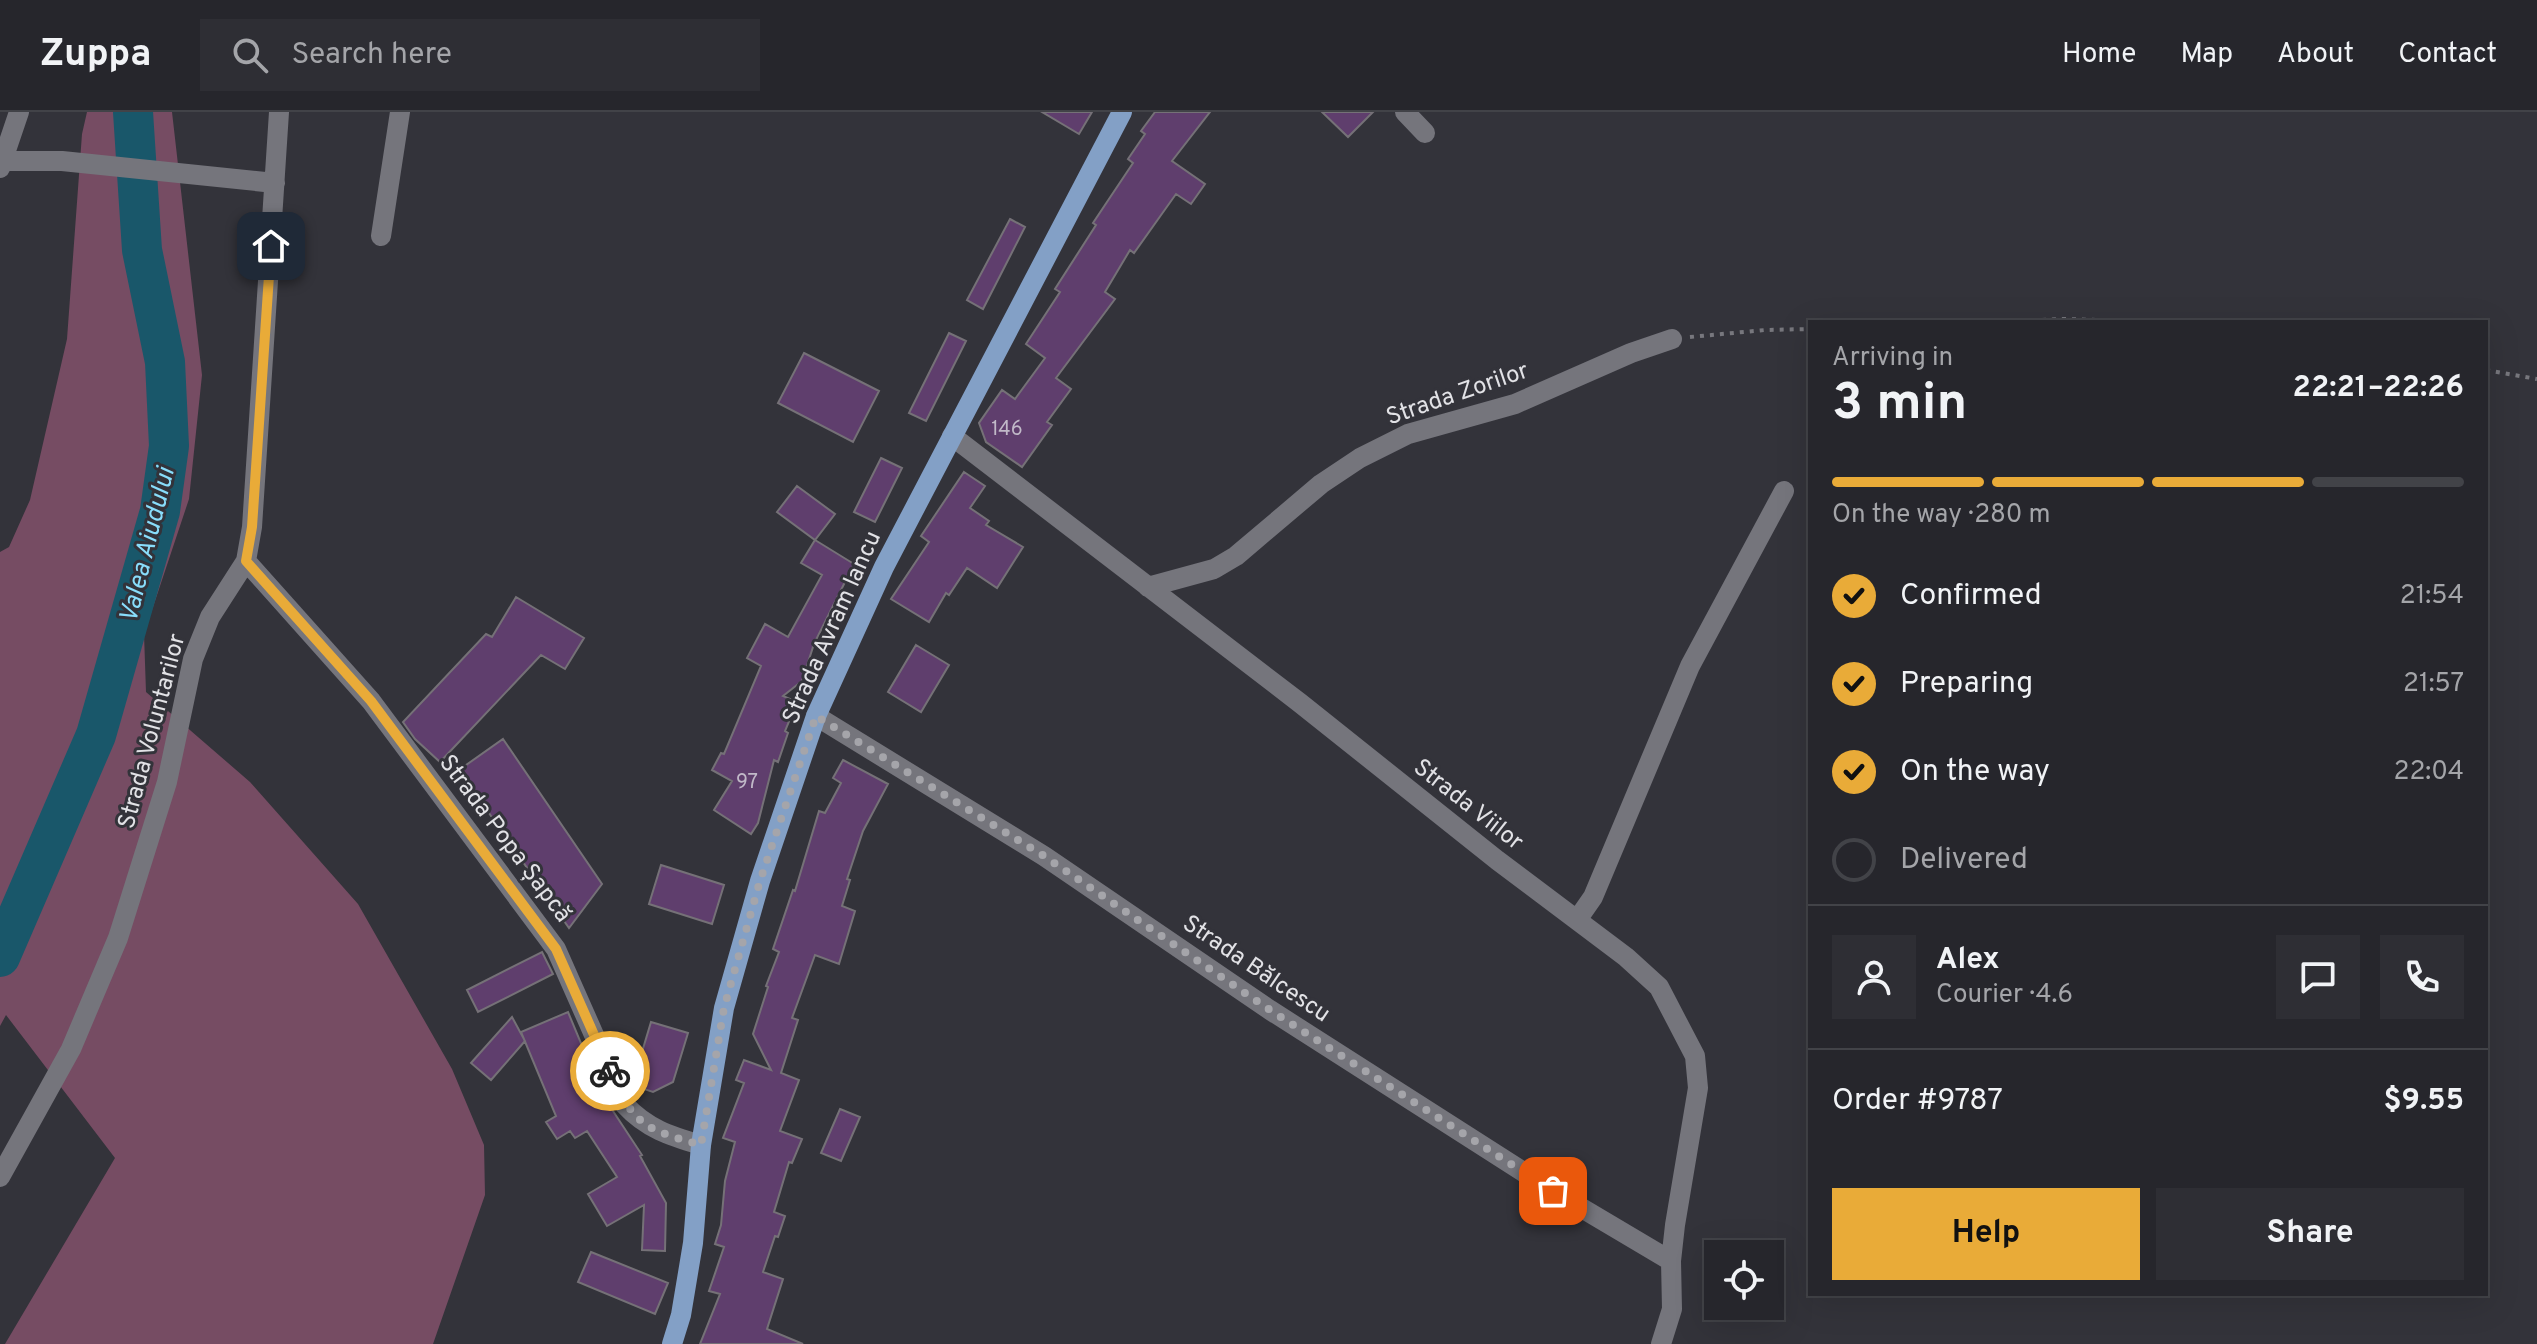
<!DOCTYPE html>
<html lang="en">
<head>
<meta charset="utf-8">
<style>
	body { margin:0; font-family:Overpass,sans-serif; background:#2e2e34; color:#f1f3f6; height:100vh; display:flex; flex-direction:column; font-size:30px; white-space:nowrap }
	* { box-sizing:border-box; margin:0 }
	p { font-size:26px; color:#a4a5a9 }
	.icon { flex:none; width:44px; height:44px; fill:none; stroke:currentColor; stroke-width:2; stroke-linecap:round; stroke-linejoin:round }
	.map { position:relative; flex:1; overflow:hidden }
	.side { position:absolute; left:1808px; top:208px; width:680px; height:976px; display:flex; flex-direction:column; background:#26262c; border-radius:0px; box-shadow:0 8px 32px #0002,0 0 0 2px #424348 }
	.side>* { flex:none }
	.fabs { position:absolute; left:1704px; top:1128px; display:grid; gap:16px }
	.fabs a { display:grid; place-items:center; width:80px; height:80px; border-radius:0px; background:#26262c; box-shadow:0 8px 32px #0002,0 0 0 2px #424348; font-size:40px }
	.pin { position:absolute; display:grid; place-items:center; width:68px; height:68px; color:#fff; margin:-34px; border-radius:16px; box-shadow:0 4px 12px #0006 }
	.courier { position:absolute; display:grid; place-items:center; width:80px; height:80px; margin:-40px; border:6px solid #e9ab38; border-radius:50%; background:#fff; color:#222; box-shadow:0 2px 10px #0007 }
	.headline em { font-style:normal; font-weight:700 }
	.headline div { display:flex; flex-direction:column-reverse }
	.headline { display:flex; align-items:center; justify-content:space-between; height:136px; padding:0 24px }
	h1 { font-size:52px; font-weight:700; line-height:60px }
	.bar { display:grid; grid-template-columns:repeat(4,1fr); gap:12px 8px; align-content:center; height:96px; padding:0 24px }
	.bar i { height:10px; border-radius:6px; background:#424348 }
	.bar .on { background:#e9ab38 }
	.bar p { grid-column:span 4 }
	.line { display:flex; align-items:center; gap:20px; padding:0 24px; border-top:2px solid #424348 }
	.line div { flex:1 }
	.round { display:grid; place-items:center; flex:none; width:84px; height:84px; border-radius:0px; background:#2e2e34 }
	ol { padding:0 24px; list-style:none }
	li { display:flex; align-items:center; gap:24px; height:88px }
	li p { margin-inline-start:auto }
	li .icon { padding:8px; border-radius:50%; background:#e9ab38; color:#111; stroke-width:4 }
	li:last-child { color:#a4a5a9 }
	li i { width:44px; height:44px; border:4px solid #424348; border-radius:50% }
	.action { display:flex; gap:16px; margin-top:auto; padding:16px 24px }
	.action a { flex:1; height:92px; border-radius:0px; background:#e9ab38; color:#111; font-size:32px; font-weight:700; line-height:92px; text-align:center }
	.action a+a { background:#2e2e34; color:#f1f3f6 }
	header { display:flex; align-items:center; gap:48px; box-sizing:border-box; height:112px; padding:0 40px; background:#26262c; border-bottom:2px solid #424348 }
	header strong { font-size:38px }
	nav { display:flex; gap:44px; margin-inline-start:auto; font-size:28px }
	.search { width:560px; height:72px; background:#2e2e34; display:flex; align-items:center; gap:20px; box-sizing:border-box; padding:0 28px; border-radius:0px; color:#a4a5a9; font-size:30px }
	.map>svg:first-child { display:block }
</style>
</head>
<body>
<header>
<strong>Zuppa</strong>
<div class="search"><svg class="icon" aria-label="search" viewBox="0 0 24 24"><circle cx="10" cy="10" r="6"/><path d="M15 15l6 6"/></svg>Search here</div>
<nav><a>Home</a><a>Map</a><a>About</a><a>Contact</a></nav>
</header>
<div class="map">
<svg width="2537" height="1232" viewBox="0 0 2537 1232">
	<rect width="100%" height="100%" fill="#33333a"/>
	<path fill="#764c63" d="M87,0H172L202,263L189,387L144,522L146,580L250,670L358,792L452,957L484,1033L485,1083L433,1232H5L115,1046L6,903L0,914V440L9,435L30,388L67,227L82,22Z"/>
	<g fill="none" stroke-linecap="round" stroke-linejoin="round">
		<path stroke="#19576a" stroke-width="40" d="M0,845L96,623L160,399L169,334L165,250L142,138L133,0"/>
	</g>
	<path fill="#5f3e6d" stroke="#757177" stroke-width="2" d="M1042,0H1092L1079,22Z
		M1155,0H1210L1172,49L1205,72L1191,92L1176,82L1134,141L1130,138L1105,180L1115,187L1056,266L1071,277L1047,310L1052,313L1022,355L986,330L979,311L1002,278L1015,287L1045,246L1026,232L1060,180L1055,177L1096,113L1093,111L1133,51L1128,47L1145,22L1141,19Z
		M1322,0H1373L1348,25Z
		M1010,107L1025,115L983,197L967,188Z
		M949,221L966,229L926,309L909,301Z
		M804,241L879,279L853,330L778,291Z
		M881,346L902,356L875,410L854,400Z
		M964,360L985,374L970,396L989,409L986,413L1023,435L997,476L967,456L949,483L946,481L929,510L891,487L929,430L921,424Z
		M797,374L835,402L815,428L777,400Z
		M815,428L854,452L814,532L802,569L783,584L797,590L785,619L788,621L778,650L774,648L758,711L751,722L714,698L732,669L712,658L721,641L724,642L761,554L747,546L765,512L788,525L822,463L801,451Z
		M516,485L584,526L565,557L541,543L440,650L415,627L403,610L486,522L492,525Z
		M916,533L949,553L921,600L888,580Z
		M503,627L602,772L569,816L459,658Z
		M843,648L888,672L863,719L847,767L850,768L842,794L855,799L839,852L815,843L792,906L798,908L781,961L799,968L780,1019L802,1027L792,1051L789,1050L774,1100L785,1104L778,1125L775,1124L763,1160L783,1167L767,1217L803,1232H700L720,1182L709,1179L724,1135L715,1132L721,1113L725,1069L735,1030L723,1026L744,971L736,968L744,948L771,958L753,922L768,875L766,874L779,840L773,837L793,778L795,779L819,699L825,701L841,671L833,666Z
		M661,753L724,773L712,812L649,792Z
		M542,840L553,862L478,900L467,878Z
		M568,900L600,977L603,975L613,999L642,1043L640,1044L666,1091L665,1139L642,1138L644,1093L607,1114L588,1082L617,1065L587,1019L575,1026L570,1019L557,1027L546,1010L556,1004L521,920Z
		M512,905L525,929L491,968L471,951Z
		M651,910L688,921L673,970L653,980L644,977L636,960Z
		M840,997L860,1005L841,1049L821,1041Z
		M591,1140L668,1171L655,1202L578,1170Z"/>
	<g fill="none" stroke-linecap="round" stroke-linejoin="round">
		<path stroke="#77777d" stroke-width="4" stroke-dasharray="4 6" stroke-linecap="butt" d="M1992,210L2064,207L2164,210
			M1690,225L1765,218L1810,217
			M2486,258L2537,267"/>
		<path stroke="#75757c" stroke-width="20" d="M1405,0L1425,21
			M0,49H62L275,71
			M0,56L19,0
			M381,124L400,0
			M952,324L1300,591L1497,748L1626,845L1659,875L1695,944L1698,976L1675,1113L1671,1149L1672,1197L1661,1232
			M246,449L371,589L556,837L625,993C647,1017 671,1024 701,1033
			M1148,475L1214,457L1236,444L1321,372L1360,346L1408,322L1515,292L1631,241L1672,227
			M816,604L1044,744L1270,898L1553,1079L1671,1149
			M1577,808L1593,785L1690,554L1784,379
			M0,1065L71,937L118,826L167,670L193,547L210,505L246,449L252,415L279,0"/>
		<path stroke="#83a0c6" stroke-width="20" d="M672,1232L681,1203L693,1131L701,1033L724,896L760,769L816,604L884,455L1122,0"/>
	</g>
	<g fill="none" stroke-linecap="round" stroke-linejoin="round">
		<path stroke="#a5a5aa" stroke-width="8" stroke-dasharray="0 14.4" d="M610,959C634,1014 645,1017 701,1033L724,896L760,769L816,604L1044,744L1270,898L1553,1079"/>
		<path stroke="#e9ab38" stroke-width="10" d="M271,134L252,415L246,449L371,589L556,837L610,959"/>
	</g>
	<g text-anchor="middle" stroke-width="6" stroke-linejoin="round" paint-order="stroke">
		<g font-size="20" fill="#c1b9c8">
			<text x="1007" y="323">146</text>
			<text x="747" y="676">97</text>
		</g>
		<g font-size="24" fill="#e2e2e6" stroke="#33333a">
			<text transform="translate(1457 281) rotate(-19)" y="8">Strada Zorilor</text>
			<text transform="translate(831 515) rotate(-66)" y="8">Strada Avram Iancu</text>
			<text transform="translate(151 619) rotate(-75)" y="8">Strada Voluntarilor</text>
			<text transform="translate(1469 692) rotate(38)" y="8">Strada Viilor</text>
			<text transform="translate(506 726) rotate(53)" y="8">Strada Popa Șapcă</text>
			<text transform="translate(1257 856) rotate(34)" y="8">Strada Bălcescu</text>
		</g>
		<g font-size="26" font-style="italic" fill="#88ddfb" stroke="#33333a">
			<text transform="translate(146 433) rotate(-76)" y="9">Valea Aiudului</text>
		</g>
	</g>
</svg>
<div class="fabs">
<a><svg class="icon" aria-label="locate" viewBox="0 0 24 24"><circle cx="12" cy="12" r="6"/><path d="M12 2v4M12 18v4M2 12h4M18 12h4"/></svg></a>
</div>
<div class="pin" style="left:1553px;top:1079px;background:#ea580c"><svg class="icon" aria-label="bag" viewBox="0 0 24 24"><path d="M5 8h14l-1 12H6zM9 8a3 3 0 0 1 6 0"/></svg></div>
<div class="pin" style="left:271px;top:134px;background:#1f2937"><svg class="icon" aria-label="home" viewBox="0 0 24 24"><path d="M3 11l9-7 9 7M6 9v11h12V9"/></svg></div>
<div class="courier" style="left:610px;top:959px"><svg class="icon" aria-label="bike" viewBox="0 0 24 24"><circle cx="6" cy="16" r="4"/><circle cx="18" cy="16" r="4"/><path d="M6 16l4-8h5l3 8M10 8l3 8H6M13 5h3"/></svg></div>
<section class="side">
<div class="headline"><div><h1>3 min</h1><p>Arriving in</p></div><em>22:21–22:26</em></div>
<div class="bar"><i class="on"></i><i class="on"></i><i class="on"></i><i></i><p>On the way · 280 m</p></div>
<ol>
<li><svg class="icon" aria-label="check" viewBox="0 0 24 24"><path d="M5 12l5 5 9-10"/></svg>Confirmed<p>21:54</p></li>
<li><svg class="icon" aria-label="check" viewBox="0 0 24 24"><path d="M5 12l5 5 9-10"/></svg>Preparing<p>21:57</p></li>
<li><svg class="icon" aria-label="check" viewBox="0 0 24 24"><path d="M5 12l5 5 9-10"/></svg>On the way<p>22:04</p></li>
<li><i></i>Delivered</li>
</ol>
<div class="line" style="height:144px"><a class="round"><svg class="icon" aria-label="person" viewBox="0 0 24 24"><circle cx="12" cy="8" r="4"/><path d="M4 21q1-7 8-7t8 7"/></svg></a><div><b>Alex</b><p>Courier · 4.6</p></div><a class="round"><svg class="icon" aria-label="chat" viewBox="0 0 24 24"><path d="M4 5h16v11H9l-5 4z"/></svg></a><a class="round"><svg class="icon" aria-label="phone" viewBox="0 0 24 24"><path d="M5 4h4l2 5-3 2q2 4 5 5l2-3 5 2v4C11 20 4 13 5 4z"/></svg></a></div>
<div class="line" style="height:104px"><div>Order #9787</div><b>$9.55</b></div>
<div class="action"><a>Help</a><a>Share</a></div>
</section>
</div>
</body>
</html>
